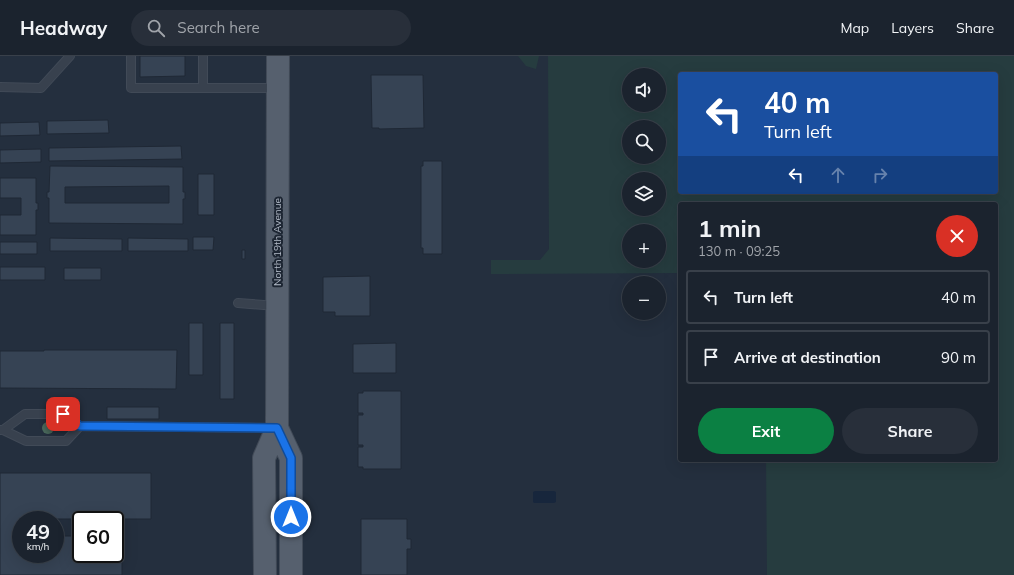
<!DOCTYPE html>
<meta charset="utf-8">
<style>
body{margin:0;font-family:Mulish,sans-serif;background:#282f3a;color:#f1f3f6;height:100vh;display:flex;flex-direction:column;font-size:15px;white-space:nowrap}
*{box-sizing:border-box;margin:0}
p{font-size:13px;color:#a0a4aa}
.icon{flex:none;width:22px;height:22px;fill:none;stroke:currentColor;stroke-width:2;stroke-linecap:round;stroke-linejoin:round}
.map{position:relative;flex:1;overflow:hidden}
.side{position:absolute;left:678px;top:146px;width:320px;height:260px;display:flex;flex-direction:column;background:#1b232e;border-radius:4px;box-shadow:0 4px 16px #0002,0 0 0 1px #39404a}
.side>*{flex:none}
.banner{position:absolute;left:678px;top:16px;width:320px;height:122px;border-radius:4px;box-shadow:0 4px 16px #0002,0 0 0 1px #39404a;background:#1a4fa0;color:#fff;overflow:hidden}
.fabs{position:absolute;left:622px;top:12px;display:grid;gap:8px}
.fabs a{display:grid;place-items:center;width:44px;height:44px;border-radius:50%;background:#1b232e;box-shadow:0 4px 16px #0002,0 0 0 1px #39404a;font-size:20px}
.speed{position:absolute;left:12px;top:455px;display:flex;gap:8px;font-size:20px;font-weight:700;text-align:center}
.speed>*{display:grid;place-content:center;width:52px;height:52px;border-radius:50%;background:#1b232e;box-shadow:0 4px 16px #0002,0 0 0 1px #39404a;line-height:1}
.speed small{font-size:10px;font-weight:400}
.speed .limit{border:2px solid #111;border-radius:6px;background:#fff;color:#111}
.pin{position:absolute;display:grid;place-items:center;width:34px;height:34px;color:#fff;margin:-17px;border-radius:8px;box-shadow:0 2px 6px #0006}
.me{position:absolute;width:44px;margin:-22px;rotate:0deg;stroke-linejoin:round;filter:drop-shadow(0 0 3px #0008)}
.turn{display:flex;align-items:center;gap:14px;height:84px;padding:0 20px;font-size:18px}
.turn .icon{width:52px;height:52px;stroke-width:2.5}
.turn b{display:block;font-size:28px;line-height:34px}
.lanes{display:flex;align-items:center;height:38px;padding:0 20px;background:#0003;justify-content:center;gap:20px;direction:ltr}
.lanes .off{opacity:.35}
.round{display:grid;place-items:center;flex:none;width:42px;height:42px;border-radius:21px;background:#282f3a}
.overview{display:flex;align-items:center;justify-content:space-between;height:68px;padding:0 20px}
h1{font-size:24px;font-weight:700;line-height:30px}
.action{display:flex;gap:8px;margin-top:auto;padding:8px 20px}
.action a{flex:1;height:46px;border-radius:24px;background:#0b8043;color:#fff;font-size:16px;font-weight:700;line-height:46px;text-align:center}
.action a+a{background:#282f3a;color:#f1f3f6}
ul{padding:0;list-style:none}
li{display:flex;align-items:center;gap:12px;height:54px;margin:0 8px 6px;padding:0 12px;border:2px solid #39404a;border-radius:4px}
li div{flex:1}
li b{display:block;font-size:15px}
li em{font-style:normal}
header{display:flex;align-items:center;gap:24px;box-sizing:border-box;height:56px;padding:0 20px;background:#1b232e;border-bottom:1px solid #39404a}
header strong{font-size:19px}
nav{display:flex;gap:22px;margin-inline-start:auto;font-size:14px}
.search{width:280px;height:36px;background:#282f3a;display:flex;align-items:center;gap:10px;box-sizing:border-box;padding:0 14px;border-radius:22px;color:#a0a4aa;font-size:15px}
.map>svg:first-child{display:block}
</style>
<header>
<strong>Headway</strong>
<div class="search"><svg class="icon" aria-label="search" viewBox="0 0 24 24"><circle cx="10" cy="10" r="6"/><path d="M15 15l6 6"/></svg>Search here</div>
<nav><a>Map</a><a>Layers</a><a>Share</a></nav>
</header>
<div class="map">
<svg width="1014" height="519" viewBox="0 0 1014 519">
<rect width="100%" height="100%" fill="#242f3e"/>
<path fill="#263c3f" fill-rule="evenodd" d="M518,0H539L536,13L526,10Z
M548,0H1014V519H767L766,404H996V148H680V217L491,218V204H540L549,193ZM680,18H996V136H680ZM629,19H659V49H629ZM629,71H659V101H629ZM629,123H659V153H629ZM629,175H659V205H629Z"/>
<path fill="#17263c" d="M535,435H554L556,436V446L554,447H534L533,446V436Z"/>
<path fill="#364354" stroke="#1f2835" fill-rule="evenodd" d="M140,0H185V20L140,21Z
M371,19H423L424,72L379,73V72H372Z
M108,64L109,77L47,78V65Z
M39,66L40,79L0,80V67Z
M181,90L182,103L49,105V92Z
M41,93V106L0,107V94Z
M423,105H442V198H423V192H421V110H423Z
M50,110L183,111V136H185V143H183V168L49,167V142H47V136H49ZM169,130V147H65V131Z
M198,118H214V159H198Z
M0,122H36V147H38V154H36V179H0V159H21V142H0Z
M193,181H214L213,194H193Z
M50,182L122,183V195H50Z
M128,182L188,183V195H128Z
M0,186H37V198H0Z
M242,194H245V203H242Z
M0,211H45V224H0Z
M64,212H101V224H64Z
M370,220V260H335V256H323V221Z
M189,267H203V319H189Z
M220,267H234V343H220Z
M396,287V317H353V288Z
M44,294H177L176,333L0,332V295H44Z
M363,335H401V413H363V411H358V391H363V389H358V359H363V357H358V337H363Z
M107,351H159V363H107Z
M0,417H151V463H115V466H123V478H115V481H122V519H0ZM45,463H73V480H55V498H21V464H45ZM81,464H115V498H81Z
M361,463H407V483H411V493H407V519H361Z"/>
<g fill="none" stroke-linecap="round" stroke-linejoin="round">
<g stroke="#414a57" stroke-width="10">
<path id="lane" d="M131,0V32H277
M203,0V32
M0,31L41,32L70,0
M238,247L277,250
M0,374H3L26,385H66L80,370
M3,374L25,358H63L80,370L275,372"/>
</g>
<g stroke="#414a57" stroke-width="24">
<path id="primary" d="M277,372L291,402V519
M265,519L264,402L277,372L278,0"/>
</g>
<use href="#lane" stroke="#38414e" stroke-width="8"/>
<use href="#primary" stroke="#56606e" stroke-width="22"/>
</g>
<circle fill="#4b6a5d" cx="48" cy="372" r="6"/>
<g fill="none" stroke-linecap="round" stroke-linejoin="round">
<g stroke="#114b97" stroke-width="10">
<path id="route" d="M63,358L80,370L277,372L291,402V461"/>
</g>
<use href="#route" stroke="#1a73e8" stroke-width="7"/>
</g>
<g text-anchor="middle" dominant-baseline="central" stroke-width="4" stroke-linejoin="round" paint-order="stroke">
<g font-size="10" fill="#b4bcc9" stroke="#1d2633">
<text transform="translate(277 186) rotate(-90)">North 19th Avenue</text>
</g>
</g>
</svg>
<div class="fabs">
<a><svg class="icon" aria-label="sound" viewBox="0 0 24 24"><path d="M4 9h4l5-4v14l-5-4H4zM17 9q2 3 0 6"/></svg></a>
<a><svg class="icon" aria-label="search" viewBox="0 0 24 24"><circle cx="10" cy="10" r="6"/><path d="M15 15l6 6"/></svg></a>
<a><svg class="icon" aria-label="layers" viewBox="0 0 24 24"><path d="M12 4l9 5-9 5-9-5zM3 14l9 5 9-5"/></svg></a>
<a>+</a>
<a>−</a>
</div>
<div class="speed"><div>49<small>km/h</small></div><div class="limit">60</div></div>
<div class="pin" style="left:63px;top:358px;background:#d93025"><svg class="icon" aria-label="arrive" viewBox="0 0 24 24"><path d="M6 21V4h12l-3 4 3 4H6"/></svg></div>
<svg class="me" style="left:291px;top:461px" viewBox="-20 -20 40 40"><circle r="17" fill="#1a73e8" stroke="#fff" stroke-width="3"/><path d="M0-11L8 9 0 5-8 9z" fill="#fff"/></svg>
<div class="banner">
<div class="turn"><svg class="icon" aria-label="left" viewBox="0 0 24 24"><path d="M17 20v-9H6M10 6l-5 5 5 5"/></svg><div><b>40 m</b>Turn left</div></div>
<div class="lanes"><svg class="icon" aria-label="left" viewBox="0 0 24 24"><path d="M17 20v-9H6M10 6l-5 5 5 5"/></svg><svg class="icon off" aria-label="ahead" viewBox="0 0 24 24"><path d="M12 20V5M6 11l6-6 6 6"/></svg><svg class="icon off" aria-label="right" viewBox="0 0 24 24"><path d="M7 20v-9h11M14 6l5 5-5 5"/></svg></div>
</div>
<section class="side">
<div class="overview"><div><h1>1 min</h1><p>130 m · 09:25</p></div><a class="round" style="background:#d93025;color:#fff"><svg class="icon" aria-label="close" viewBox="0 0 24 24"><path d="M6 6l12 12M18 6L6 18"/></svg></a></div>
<ul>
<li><svg class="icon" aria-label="left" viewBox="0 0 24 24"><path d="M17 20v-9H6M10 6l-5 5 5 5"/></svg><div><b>Turn left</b></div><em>40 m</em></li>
<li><svg class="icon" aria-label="arrive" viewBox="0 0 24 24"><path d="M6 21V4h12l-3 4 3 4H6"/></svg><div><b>Arrive at destination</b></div><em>90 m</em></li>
</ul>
<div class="action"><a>Exit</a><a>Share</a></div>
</section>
</div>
